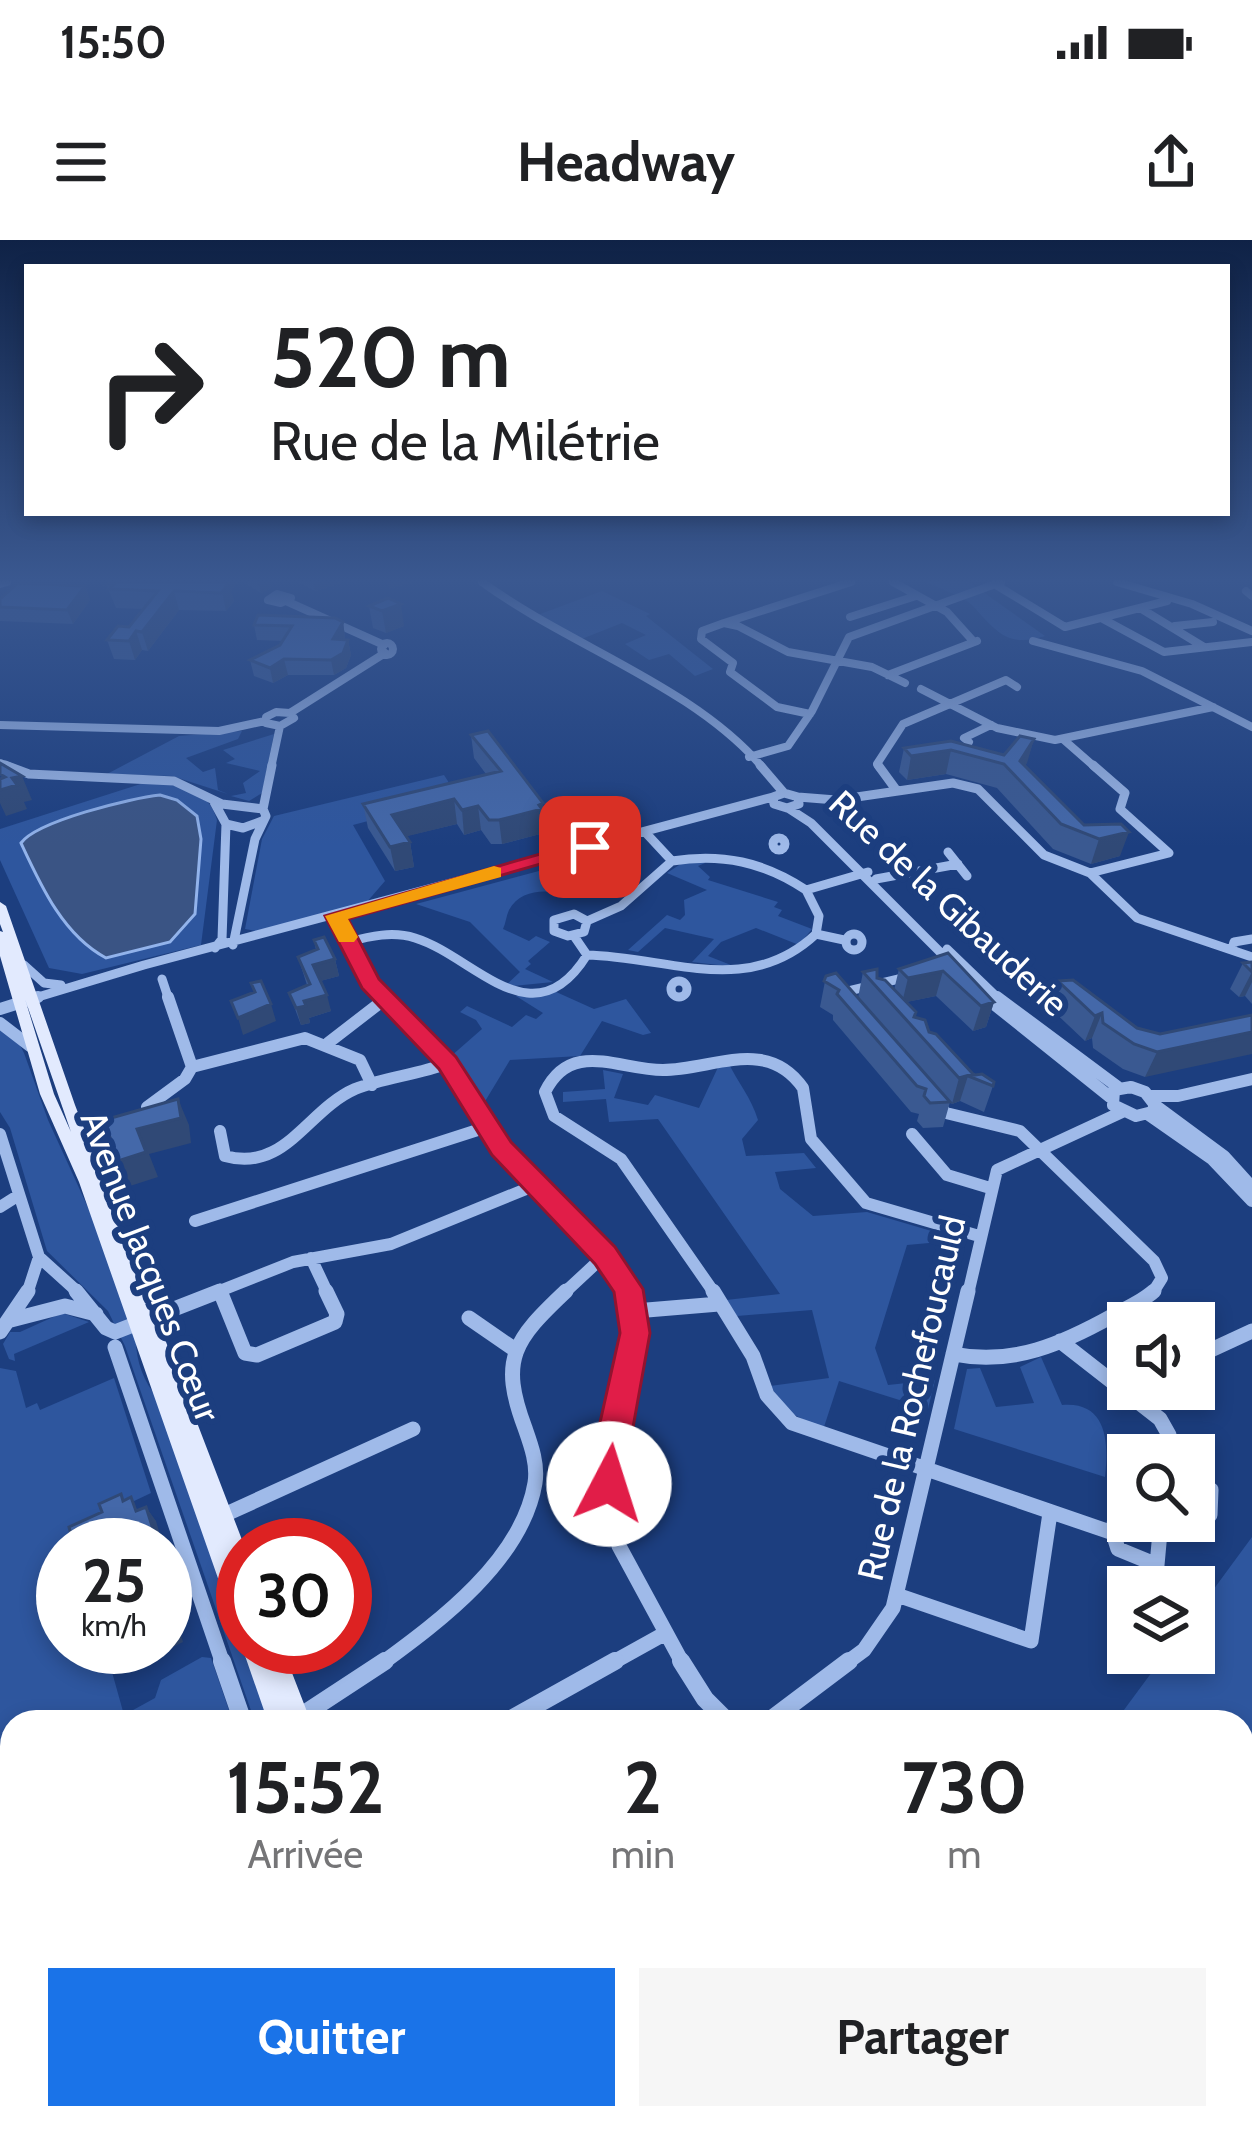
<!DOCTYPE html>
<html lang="fr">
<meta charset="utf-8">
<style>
body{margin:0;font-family:Cabin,sans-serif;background:#f6f6f6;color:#202124;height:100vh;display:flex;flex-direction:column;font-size:45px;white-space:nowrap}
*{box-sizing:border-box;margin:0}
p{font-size:39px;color:#757577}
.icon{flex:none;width:66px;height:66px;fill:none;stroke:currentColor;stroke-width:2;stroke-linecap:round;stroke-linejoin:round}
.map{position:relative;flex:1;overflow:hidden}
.drawer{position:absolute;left:0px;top:1470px;width:1254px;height:420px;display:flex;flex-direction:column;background:#fff;border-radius:36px 36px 0 0;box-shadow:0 6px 18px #0003}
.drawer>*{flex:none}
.top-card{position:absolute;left:24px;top:24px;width:1206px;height:252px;border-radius:0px;box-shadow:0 6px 18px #0003;background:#fff;color:#202124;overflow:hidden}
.tools{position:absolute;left:1107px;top:1062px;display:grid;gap:24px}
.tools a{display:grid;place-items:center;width:108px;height:108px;border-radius:0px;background:#fff;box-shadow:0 6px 18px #0003;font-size:60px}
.speed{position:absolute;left:36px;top:1278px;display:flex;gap:24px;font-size:60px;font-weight:700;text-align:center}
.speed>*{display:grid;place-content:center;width:156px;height:156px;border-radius:50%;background:#fff;box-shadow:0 6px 18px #0003;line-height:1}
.speed small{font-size:30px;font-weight:400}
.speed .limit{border:18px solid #d22;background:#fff;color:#111}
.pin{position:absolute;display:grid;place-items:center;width:102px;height:102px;color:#fff;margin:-51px;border-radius:24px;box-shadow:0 6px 18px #0006}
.me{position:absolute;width:132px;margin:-66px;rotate:5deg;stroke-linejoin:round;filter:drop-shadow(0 0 9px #0008)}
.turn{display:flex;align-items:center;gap:42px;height:252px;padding:0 48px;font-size:54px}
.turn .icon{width:156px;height:156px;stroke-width:2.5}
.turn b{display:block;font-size:84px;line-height:102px}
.eta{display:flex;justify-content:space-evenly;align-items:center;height:204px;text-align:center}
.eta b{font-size:72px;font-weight:700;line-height:84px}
.primary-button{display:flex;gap:24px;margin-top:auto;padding:24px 48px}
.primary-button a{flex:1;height:138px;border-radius:0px;background:#1a73e8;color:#fff;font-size:48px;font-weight:700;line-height:138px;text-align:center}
.primary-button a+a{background:#f6f6f6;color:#202124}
.status{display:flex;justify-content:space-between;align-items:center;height:84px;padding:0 60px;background:#fff;direction:ltr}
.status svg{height:33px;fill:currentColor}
header{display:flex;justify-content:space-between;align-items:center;height:156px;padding:0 48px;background:#fff;font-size:54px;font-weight:700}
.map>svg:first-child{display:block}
</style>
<div class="status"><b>15:50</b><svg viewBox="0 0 49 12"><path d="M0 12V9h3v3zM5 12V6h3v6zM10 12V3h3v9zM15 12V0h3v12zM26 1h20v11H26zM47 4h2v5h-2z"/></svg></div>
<header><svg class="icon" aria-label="menu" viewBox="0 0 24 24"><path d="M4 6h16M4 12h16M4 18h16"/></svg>Headway<svg class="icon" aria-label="share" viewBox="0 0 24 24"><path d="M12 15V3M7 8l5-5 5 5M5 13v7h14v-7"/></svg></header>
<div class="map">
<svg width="1252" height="1890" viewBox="0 0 1252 1890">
<rect width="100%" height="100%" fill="#1c3e7f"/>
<path fill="#2e569e" d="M927,342H969L1045,396C1007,408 997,392 972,365C961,355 940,349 927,342Z
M602,351L650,374L646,376L713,429L695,436L669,414L649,420L625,404L646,395L622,383L579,400L535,376Z
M242,491L238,499L186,518L203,532L215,528L218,550L228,554L172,536L107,534L179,496Z
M274,494L262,553L249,561L231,556L246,553L243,543L260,531L226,523L235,519L223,510Z
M444,535L458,557L353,585L385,641L366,663L256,691L245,689L262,599L274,576Z
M153,540C180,545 209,549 217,580L201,705L82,734L49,728L0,620V589Z
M610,612L619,615L569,656C550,649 521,648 509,670C506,676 506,683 503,689L529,701L536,696L550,702L528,721L531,724L525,729L553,742L504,747L520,732L470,682L416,664Z
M712,620L698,626L710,637L708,640L778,662L774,667L782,670L778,676L812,689L799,705L756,688L721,702L708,716L736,727L692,722L714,699L665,688L638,712L628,710L667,675L680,680L685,675L684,660L707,650L667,633L682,623Z
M554,751L594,769L626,759L651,793L643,795L602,781L580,816L510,820L484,863L450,817L482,789L476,780L460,772L467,766L512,787L526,775L536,779L543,773L516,756Z
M0,790L18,801L24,813L48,880L101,996L136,1096C135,1118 143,1142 158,1158L273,1482H255L125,1106L108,1071L47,1011L10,888L0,872Z
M728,822C738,843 751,857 758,880L742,899L746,916L804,913L816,928L775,932L780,949L813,976L867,972L962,1000L907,1005L875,1108L888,1145L935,1140L928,1169L839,1141L823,1190L789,1172L770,1146L829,1138L812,1070L737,1076L726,1060L780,1054L658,879L609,882L606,859L563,862V852L605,849L603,830L623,834L614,858L648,865L655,855L699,868L720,823Z
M62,1073L89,1082L14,1114L15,1121L9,1119L3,1104L10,1092H20Z
M1041,1117L1062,1165C1107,1161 1109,1202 1105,1237L954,1189L967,1129L980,1128L996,1167L1034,1163L1020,1127Z
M0,1128L16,1131L26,1168L37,1163L40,1170L114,1138L151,1253L73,1290L77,1305H63V1407H105L124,1475L155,1458L161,1440L202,1417L211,1418L233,1482H12V1755L0,1769Z
M1252,1297V1608L1246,1602L1242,1605V1482H1120L1118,1478L1166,1413H1194V1376Z
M48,1878H246L225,1890H46Z"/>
<path fill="#3a5484" stroke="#92b3eb" stroke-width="3" d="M160,555L177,560L197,576L201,599L195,674L170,702L106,718C63,695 41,646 21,603C37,581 131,558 160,555Z"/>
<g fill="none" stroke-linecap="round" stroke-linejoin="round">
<path stroke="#9fbae9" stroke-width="8" d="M482,342C569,406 694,446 763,528
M893,342L947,372L974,402
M1117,342L1192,364L1252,391
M0,344L7,342
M996,345L1065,387L1167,361
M1246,351L1252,356
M277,354L291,358L281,363L268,360Z
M286,361L384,405
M1140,368L1204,407
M850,377L916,356
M1103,379L1164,412L1252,402
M724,383L851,342
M1175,386L1213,382
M1033,401L1142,431L1252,487
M381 409a6 6 0 1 1 12 0a6 6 0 1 1-12 0Z
M888,435L977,401
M921,449L997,488L1055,500L1213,467
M276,472L290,473L294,478L280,486L266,483V477Z
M290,473L385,413
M810,474L777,467L730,432L733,423L701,399L702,391L724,383L738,386L788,412L872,427L905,443
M0,485L219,491L265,481
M1064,500L1096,528
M969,502L964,498L991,485
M749,517L788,506L812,471L849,397L1001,342
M0,523L13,528
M271,528L280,486
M880,528L877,524L903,484L1006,440L1017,447"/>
<path stroke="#9fbae9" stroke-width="9" d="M5,525L29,534L174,541L222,564L263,569
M760,525L784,553
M878,525L897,551
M784,553L798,557L799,564L787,568L774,564L773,557Z
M798,557L836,560L953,543L978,549L1044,615L1090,633L1137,678L1252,717
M214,562L226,584L222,699L215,708
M788,568L811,583L951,723
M226,584L243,588L262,581
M773 604a6 6 0 1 1 12 0a6 6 0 1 1-12 0Z
M948,612L967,636
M672,621C722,613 764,622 806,650L868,632
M1090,633L1169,613L1120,569L1125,553L1093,525
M876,639L958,624
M806,650L819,676L816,694
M574,674L587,681L584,692L568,696L554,691V680Z
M336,676L370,743L387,760
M587,681L621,666L672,621L645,592
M846 702a8 8 0 1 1 16 0a8 8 0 1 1-16 0Z
M349,702C370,696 393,691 415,698C474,716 533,802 587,715L574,696
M233,705L255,599L266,576L263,569L272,525
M947,709L1000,760
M1232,709L1234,702L1252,699
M587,715C670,717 748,758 816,694L844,700
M24,725L44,743L61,745
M162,739L169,760
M671 749a8 8 0 1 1 16 0a8 8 0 1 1-16 0Z
M982,755L989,760
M844,758L840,753L907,737
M28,760L144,725L773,557"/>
<path stroke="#9fbae9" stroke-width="12" d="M168,757L192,827L305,798L360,820L372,845
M384,757L448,823L502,909L605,1015L629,1054
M985,757L1110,857
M997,757L1118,847
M0,769L38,757
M0,783L30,806
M328,803L385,759
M1131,847L1145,852L1155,865L1152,872L1136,876L1113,865L1114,850Z
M1150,856H1178L1252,839
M936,862L946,873L1020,891L1154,1021L1162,1038L1152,1054
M1155,865L1224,916L1252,947
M147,867L185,839L192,827
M1149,875L1212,919L1252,961
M220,891L225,916C285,933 307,870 355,849C385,837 418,835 448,823
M0,894L39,1017L80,1054
M912,894L947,935L990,948
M0,967L19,955
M195,981L487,887
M311,1018L328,1054
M27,1054L39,1017
M212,1054L293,1022L391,1004L536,945
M563,1054L605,1015
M715,1054L621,919L554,876L545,852C571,799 619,830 663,830C712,830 767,796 803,848L811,899L866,963L979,996
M968,1054L997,930L1122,872"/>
<path stroke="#9fbae9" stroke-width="15" d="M76,1051L106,1088L115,1092L220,1051
M220,1051L245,1113L257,1115L335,1082L337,1074L326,1051
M628,1051L635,1093L609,1214L619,1306L683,1424
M713,1051L753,1116L767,1155L792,1183L1113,1293
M635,1071L719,1064
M469,1078L514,1109
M11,1080L65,1066L96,1074
M0,1092L28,1051
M1060,1101L1160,1179L1169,1195L1167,1215
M115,1107L223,1424
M1211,1110L1252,1091
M953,1114C1013,1126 1062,1104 1114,1075C1127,1068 1143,1061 1154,1051
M1194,1245L1211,1250L1210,1275L1194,1270
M1128,1248L1119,1245L1113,1293L1118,1309L1157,1325L1161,1281
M224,1275L413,1189
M897,1355L1031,1401L1050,1273
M381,1424C440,1381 522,1320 535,1243C538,1224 531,1205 525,1188C499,1119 514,1100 566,1051
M610,1424L664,1394
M845,1424L864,1410L893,1368L968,1051"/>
<path stroke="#9fbae9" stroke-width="18" d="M222,1421L243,1482
M681,1421L705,1459L728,1482
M292,1482L385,1421
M506,1482L615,1421
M768,1482L849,1421
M623,1878L628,1890
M1171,1878L1185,1890
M12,1890L17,1878
M938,1890L946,1878"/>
<path fill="#e2eafe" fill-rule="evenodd" d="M0,662L6,666L75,865L244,1305L243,1336L236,1334L234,1328L243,1353V1391L236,1388L233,1381L79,942L40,854L0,716V691L3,692L0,684ZM25,759L71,892L54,854Z
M243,1404V1407H282L311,1482H268L242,1407Z
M427,1878H453L458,1890H432Z"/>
</g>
<path fill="#3a5991" d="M108,342H237L231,352L234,361L226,371L179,370L148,411L142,410L135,420L114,419L107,400L129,387L143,369L116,368L106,344Z
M247,342H270L271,348L261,353L248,345Z
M299,342H341V343L315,351Z
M85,346L90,360L73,384L0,381V359Z
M388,358L404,386L386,393L373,388L369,366Z
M343,382L345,397L344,400H348L351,415L346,428L334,435H288L273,443L254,436L250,420L280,405L283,401L257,400L254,385Z
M471,495L545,588L544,593L502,604H491L481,590L464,595L457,584L406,596L410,602L414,627L395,631L368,588L363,564L486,534L474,518Z
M1034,499L1025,527L1084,585L1120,616L1091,624L1053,609L997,548L946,534L907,540L899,532L904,508L951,501L1004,515Z
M314,700L335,719L339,736L320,741L331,771L309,778L310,783L301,785L289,753L307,745L298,717L316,710Z
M948,713L994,762L986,787L973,791L936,756L906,762L915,777L929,792L973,834L993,846L984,872L960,861L952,864L858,758L863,732L894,750L899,729Z
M1252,722V764L1245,756L1239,757L1230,749L1243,723Z
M826,736L950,862L943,887L923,888L917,881L919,874L911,872L833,780V775L820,767Z
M1058,741L1137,788L1160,794L1252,775L1145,837L1123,829L1093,808L1092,798L1085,801L1049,767Z
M1252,1599V1809L1242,1800V1605Z"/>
<path fill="#304976" d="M220,342H237L231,352L234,361L226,371Z
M258,342H270L271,348L261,353Z
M314,342H341V343L315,351Z
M388,342H414L389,349Z
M85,346L90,360L73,384L67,370Z
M174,351L179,370L148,411L142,392Z
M401,364L404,386L386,393L382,371Z
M343,382L345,397L336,414L333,399Z
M136,391L142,410L135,420L129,401Z
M348,400L351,415L346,428L334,435L331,420Z
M284,419L288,435L273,443L270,428Z
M1034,499L1027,523L1017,538L1020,521Z
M951,510L946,534L907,540L911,516Z
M22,536L32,560L24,562L27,569L6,576L0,563V550L12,538Z
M454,559L457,584L396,599L392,575Z
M543,563L544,593L502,604L499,580Z
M478,566L481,590L464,595L462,570Z
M1129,592L1120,616L1091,624L1099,599Z
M410,602L414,627L395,631L390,607Z
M335,719L339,736L317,742L313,725Z
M943,731L936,756L902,763L908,738Z
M1252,732V742L1245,756L1239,757Z
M327,755L331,771L309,778L310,783L301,785L296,768L304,761Z
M994,762L986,787L973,791L981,766Z
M271,764L276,781L243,795L238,778Z
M1102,773L1092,798L1085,801L1095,776Z
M1252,792V814L1145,837L1157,812Z
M968,836L960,861L952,864L959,838Z
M178,859L189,885L191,903L149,914L158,937L130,946L118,921L137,889Z
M146,1267L156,1281L163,1305H158Z
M165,1310L188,1381L178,1386L183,1402L118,1434L106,1422L137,1407H165L168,1373Z
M12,1766V1800L0,1814V1779Z"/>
<path fill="#4468a9" stroke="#304976" stroke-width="3" d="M108,342H221L229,343L221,353L174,351L142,392L136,391L129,401L107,400L118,386L129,387L158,351L109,349L114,344H106Z
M18,343L85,346L67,370L0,367V359Z
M388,358L401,364L382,371L369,366Z
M258,375L335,378L343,382L333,399L348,400L343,413L331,420L284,419L270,428L250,420L280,405L292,386L254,385Z
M488,491L543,563L539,565L542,569L499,580H489L478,566L462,570L454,559L392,575L410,602L390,607L363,564L501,531L471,495Z
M1020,496L1034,499L1020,521L1084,585L1121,584L1129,592L1099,599L1061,584L1004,524L951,510L911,516L904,508L951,501L1004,515Z
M0,523L22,536L12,538L17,545L0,550V539L5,537L0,534Z
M324,697L335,719L313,725L327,755L304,761L306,766L296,768L289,753L310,744L298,717L318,709L314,700Z
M948,713L994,762L981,766L943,731L908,738L899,729Z
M1252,722V732L1243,723Z
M877,729V738L885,740L916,772L914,777L925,780L929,792L936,794L973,834L959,838L863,732Z
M836,733L950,862L930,863L924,856L926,849L917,846L837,754L839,750L824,741L826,736Z
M1073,740L1137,788L1160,794L1252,775V792L1157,812L1134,804L1103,783L1102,773L1095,776L1058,741Z
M261,741L271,764L238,778L231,761L255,752L251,743Z
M982,834L994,842L993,846L968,836Z
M178,859L181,878L137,889L146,912L118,921L104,880Z
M121,1254L123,1261L131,1257L136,1271L146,1267L158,1305H74L69,1287L102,1272L99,1264Z
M165,1328L178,1368L168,1373L173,1390L165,1394Z
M102,1407H137L106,1422Z
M1252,1603V1790L1242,1782V1613Z
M12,1724V1766L0,1779V1737Z"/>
<linearGradient id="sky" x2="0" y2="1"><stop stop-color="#0f2246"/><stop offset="0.56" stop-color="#3a5890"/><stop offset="1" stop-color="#3a5890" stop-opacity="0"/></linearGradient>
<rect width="1252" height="607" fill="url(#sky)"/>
<path fill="#e11d48" stroke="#92132f" stroke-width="3" d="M582,602L600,607L348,679L379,739L456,817L511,902L615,1007L643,1049L650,1093L621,1254L609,1259L597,1254L593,1244V1214L620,1093L614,1052L595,1024L492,915L439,829L362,748L325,676Z"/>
<path fill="#f59e0b" d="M494,626L501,628V637L348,679L358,697L354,702H339L325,676Z"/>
<g text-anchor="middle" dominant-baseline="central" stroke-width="12" stroke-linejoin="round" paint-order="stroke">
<g font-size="36" fill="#fff" stroke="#1c3e7f">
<text transform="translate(949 663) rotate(43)">Rue de la Gibauderie</text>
<text transform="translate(151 1026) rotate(69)">Avenue Jacques Cœur</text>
<text transform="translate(911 1158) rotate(-77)">Rue de la Rochefoucauld</text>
</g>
</g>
</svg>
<div class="tools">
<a><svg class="icon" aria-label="sound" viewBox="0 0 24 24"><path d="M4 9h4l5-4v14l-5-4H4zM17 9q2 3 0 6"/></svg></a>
<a><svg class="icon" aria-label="search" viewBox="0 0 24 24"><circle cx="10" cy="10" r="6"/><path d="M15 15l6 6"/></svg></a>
<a><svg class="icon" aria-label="layers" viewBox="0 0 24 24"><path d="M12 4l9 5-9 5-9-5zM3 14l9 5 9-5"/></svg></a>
</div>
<div class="speed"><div>25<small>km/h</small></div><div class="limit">30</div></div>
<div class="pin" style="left:590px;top:607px;background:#d93025"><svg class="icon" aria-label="arrive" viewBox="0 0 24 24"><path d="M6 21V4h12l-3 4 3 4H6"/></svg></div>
<svg class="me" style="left:609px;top:1244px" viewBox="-20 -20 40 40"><circle r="19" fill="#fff"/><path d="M0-13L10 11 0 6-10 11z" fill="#e11d48"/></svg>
<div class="top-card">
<div class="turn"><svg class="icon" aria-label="right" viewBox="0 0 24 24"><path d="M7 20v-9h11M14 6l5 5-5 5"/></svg><div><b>520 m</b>Rue de la Milétrie</div></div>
</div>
<section class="drawer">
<div class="eta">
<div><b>15:52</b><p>Arrivée</p></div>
<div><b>2</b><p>min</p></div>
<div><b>730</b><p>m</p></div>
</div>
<div class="primary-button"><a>Quitter</a><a>Partager</a></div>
</section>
</div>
